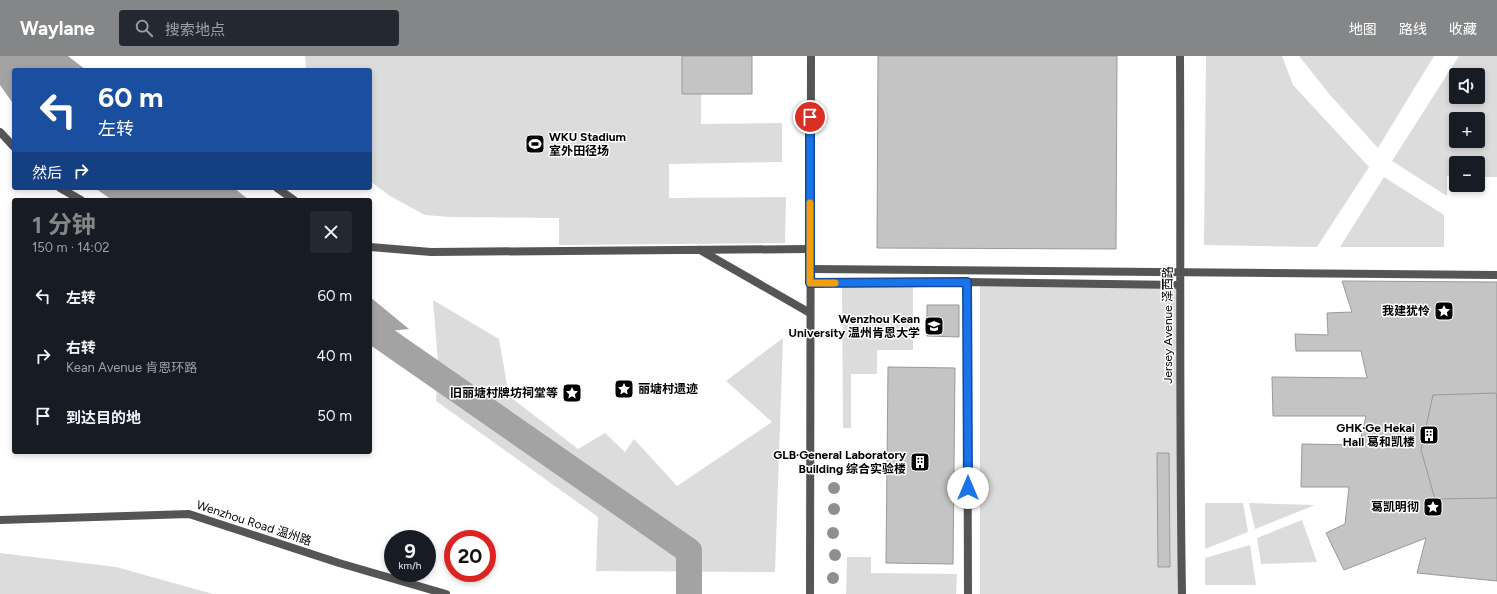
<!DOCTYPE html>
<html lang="zh">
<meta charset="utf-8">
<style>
body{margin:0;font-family:Figtree,"Noto Sans SC",sans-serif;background:#242831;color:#f1f3f6;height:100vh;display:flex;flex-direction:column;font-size:15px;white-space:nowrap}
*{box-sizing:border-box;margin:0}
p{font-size:13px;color:#9ea1a6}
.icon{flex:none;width:22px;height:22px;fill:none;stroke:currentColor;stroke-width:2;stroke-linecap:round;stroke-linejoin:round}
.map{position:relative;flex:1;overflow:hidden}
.details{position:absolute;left:12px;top:142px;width:360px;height:256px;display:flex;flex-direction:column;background:#171b24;border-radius:4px;box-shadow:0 2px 6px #0003}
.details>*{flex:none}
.banner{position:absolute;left:12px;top:12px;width:360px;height:122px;border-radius:4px;box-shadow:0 2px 6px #0003;background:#1a4fa0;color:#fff;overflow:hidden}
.buttons{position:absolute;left:1449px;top:12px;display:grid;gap:8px}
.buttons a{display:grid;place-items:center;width:36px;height:36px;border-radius:4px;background:#171b24;box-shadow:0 2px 6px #0003;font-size:20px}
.speed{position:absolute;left:384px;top:474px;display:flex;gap:8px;font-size:20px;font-weight:700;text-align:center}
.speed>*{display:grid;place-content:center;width:52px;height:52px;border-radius:50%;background:#171b24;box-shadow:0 2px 6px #0003;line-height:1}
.speed small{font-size:10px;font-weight:400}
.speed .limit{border:6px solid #d22;background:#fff;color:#111}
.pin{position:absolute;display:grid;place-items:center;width:34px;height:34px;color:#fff;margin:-17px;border:2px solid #fff;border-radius:50%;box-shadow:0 1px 4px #0007}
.me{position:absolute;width:44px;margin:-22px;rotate:0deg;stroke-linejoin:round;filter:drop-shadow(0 0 3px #0008)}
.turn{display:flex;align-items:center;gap:14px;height:84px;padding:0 20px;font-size:18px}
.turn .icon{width:52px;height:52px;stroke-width:2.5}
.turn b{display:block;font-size:28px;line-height:34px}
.then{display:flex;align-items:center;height:38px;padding:0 20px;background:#0003;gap:8px;font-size:15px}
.round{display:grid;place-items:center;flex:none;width:42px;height:42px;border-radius:4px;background:#242831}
.overview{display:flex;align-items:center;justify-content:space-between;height:68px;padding:0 20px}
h1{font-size:24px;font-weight:700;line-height:30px;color:#858687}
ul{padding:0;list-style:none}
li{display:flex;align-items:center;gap:12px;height:60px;padding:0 20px}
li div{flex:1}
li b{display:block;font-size:15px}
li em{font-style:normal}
header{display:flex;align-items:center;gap:24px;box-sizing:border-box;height:56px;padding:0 20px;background:#858687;color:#fff}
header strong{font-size:19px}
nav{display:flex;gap:22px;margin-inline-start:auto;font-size:14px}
.search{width:280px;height:36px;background:#242831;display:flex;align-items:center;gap:10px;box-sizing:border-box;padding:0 14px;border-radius:4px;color:#9ea1a6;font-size:15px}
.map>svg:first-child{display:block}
</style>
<header>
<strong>Waylane</strong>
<div class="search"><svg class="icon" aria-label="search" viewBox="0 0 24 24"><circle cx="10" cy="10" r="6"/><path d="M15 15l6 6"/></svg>搜索地点</div>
<nav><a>地图</a><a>路线</a><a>收藏</a></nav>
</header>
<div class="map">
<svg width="1497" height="538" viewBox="0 0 1497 538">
<rect width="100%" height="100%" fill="#fff"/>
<path fill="#dcdcdc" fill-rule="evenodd" d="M305,0H682L701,38V68L782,67V106L669,108V142L786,141L785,187L559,189V162L450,161L425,159L390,140L370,125V14H306Z
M1206,0H1282L1293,29L1369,111L1317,191L1204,189Z
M1299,0H1434L1378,92L1330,39Z
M1459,0H1497V121H1478V107H1456V120H1447V140L1392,105ZM1456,19H1478V41H1456ZM1456,63H1478V85H1456Z
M1384,121L1444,159V191H1340Z
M842,229H913V294H877V318H851V372H843Z
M980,229H1180L1181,538H980Z
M433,244L499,283L509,340L578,393L605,377L625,396L634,383L677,430L772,366L726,325L783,282L775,516L596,515L598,461L436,345L438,306Z
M1205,447H1243L1248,476L1205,493Z
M1249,447L1315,449L1255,473Z
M1302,464L1317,506L1261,508L1257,482Z
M1250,489L1256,529H1205V502Z
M0,497L116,511L213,538H0Z
M847,501H871V517L957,518L956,538H846Z"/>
<path fill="#a3a3a3" d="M0,0H68L86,14H14V49L0,29Z
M95,132H234L249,144H112Z
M370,241L409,273L370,277Z"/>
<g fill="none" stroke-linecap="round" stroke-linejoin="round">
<path stroke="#a3a3a3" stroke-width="26" d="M370,273L689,495V538"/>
</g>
<path fill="#c4c4c4" stroke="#999" d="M682,0H752V38H682Z
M878,0H1117L1116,193L877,192Z
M1342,225L1497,226V525L1417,517L1426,482L1344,514L1326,477L1345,468L1349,431H1301L1302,388L1359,389L1366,360H1273L1272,321L1367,322L1361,295H1296L1295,278L1328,279L1327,257L1352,256Z
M927,249H959V281L927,280Z
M888,311L955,312L953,508L886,507Z
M1496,337L1497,343V442L1435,443L1421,394L1433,339Z
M1157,397H1169L1170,511H1158Z"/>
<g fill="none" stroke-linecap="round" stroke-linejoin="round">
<path stroke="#555" stroke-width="8" d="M1180,0C1181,179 1179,359 1182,538
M0,76L14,91
M60,132L81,144
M277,132L294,144
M370,191L431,196L810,193
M700,194L810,257
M810,213L1497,219
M967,226L1180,229
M810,227L967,226L968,538"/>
<path stroke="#555" stroke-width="8" d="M0,464L189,458L339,507L446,538
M810,538L811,0"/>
</g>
<g fill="#8f8f8f">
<circle cx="834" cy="432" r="6"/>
<circle cx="834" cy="453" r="6"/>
<circle cx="833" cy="477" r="6"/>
<circle cx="835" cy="499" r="6"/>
<circle cx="833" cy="522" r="6"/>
</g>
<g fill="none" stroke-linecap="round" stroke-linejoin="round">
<g stroke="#114b97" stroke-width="10">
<path id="route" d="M810,61V227L967,226L968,432"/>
</g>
<use href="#route" stroke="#1a73e8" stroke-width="7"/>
<path stroke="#f59e0b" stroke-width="7" d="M810,147V227H835"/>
</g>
<defs>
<g id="stadium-square" transform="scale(1)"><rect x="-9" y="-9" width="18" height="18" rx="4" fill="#000" stroke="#fff"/><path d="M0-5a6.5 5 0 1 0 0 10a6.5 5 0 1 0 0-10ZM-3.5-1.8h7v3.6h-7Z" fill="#fff"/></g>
<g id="sight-square" transform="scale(1)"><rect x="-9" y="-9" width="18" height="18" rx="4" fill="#000" stroke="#fff"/><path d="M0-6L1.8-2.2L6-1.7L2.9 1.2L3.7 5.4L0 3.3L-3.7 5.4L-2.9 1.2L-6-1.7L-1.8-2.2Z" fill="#fff"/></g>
<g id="university-square" transform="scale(1)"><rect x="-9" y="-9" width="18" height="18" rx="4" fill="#000" stroke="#fff"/><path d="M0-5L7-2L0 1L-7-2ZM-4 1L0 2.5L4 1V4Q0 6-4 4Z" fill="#fff"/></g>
<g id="building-square" transform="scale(1)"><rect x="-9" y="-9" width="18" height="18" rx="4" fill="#000" stroke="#fff"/><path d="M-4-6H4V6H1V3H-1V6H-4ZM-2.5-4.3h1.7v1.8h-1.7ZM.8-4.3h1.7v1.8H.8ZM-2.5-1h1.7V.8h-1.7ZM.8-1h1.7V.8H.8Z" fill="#fff"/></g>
</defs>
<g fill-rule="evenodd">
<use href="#stadium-square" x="535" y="88"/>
<use href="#sight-square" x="1444" y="255"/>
<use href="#university-square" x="934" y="270"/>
<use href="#sight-square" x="624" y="333"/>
<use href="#sight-square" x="572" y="337"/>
<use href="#building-square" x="1429" y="379"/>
<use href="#building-square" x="920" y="406"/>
<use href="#sight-square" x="1433" y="451"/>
</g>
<g text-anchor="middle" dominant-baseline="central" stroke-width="3" stroke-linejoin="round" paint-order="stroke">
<g font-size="12" font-weight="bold" fill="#000" stroke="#fff" text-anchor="end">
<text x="549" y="81" text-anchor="start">WKU Stadium<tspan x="549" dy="14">室外田径场</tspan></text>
<text x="1430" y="255">我建犹怜</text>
<text x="920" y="263">Wenzhou Kean<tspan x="920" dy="14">University 温州肯恩大学</tspan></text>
<text x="638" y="333" text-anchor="start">丽塘村遗迹</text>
<text x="558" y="337">旧丽塘村牌坊祠堂等</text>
<text x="1415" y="372">GHK·Ge Hekai<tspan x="1415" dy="14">Hall 葛和凯楼</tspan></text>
<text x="906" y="399">GLB·General Laboratory<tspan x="906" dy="14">Building 综合实验楼</tspan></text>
<text x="1419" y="451">葛凯明彻</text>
</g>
<g font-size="12" fill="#000" stroke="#fff">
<text transform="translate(1168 269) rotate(-90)">Jersey Avenue 泽西路</text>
<text transform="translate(254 467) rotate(18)">Wenzhou Road 温州路</text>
</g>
</g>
</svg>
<div class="buttons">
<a><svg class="icon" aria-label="sound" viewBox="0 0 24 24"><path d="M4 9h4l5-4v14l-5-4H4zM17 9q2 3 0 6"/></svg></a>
<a>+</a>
<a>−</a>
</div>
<div class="speed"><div>9<small>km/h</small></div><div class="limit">20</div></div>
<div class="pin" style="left:810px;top:61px;background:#d93025"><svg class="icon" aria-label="arrive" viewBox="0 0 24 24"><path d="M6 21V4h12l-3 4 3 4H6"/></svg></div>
<svg class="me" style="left:968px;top:432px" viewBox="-20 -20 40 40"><circle r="19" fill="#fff"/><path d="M0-13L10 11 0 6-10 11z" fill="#1a73e8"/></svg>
<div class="banner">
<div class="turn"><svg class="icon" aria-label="left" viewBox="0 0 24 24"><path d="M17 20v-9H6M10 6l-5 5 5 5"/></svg><div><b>60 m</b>左转</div></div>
<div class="then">然后<svg class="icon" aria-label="right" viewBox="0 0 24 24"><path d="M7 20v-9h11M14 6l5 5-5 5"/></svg></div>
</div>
<section class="details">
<div class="overview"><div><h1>1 分钟</h1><p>150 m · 14:02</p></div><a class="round"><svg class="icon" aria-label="close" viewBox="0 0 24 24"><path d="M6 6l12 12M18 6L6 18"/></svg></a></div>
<ul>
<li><svg class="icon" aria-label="left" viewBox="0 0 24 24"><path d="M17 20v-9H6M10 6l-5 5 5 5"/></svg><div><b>左转</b></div><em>60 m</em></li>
<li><svg class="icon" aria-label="right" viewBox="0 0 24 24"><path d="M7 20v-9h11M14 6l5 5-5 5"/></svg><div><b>右转</b><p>Kean Avenue 肯恩环路</p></div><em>40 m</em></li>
<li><svg class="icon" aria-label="arrive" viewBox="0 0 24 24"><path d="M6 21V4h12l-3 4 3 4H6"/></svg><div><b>到达目的地</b></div><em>50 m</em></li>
</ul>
</section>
</div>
